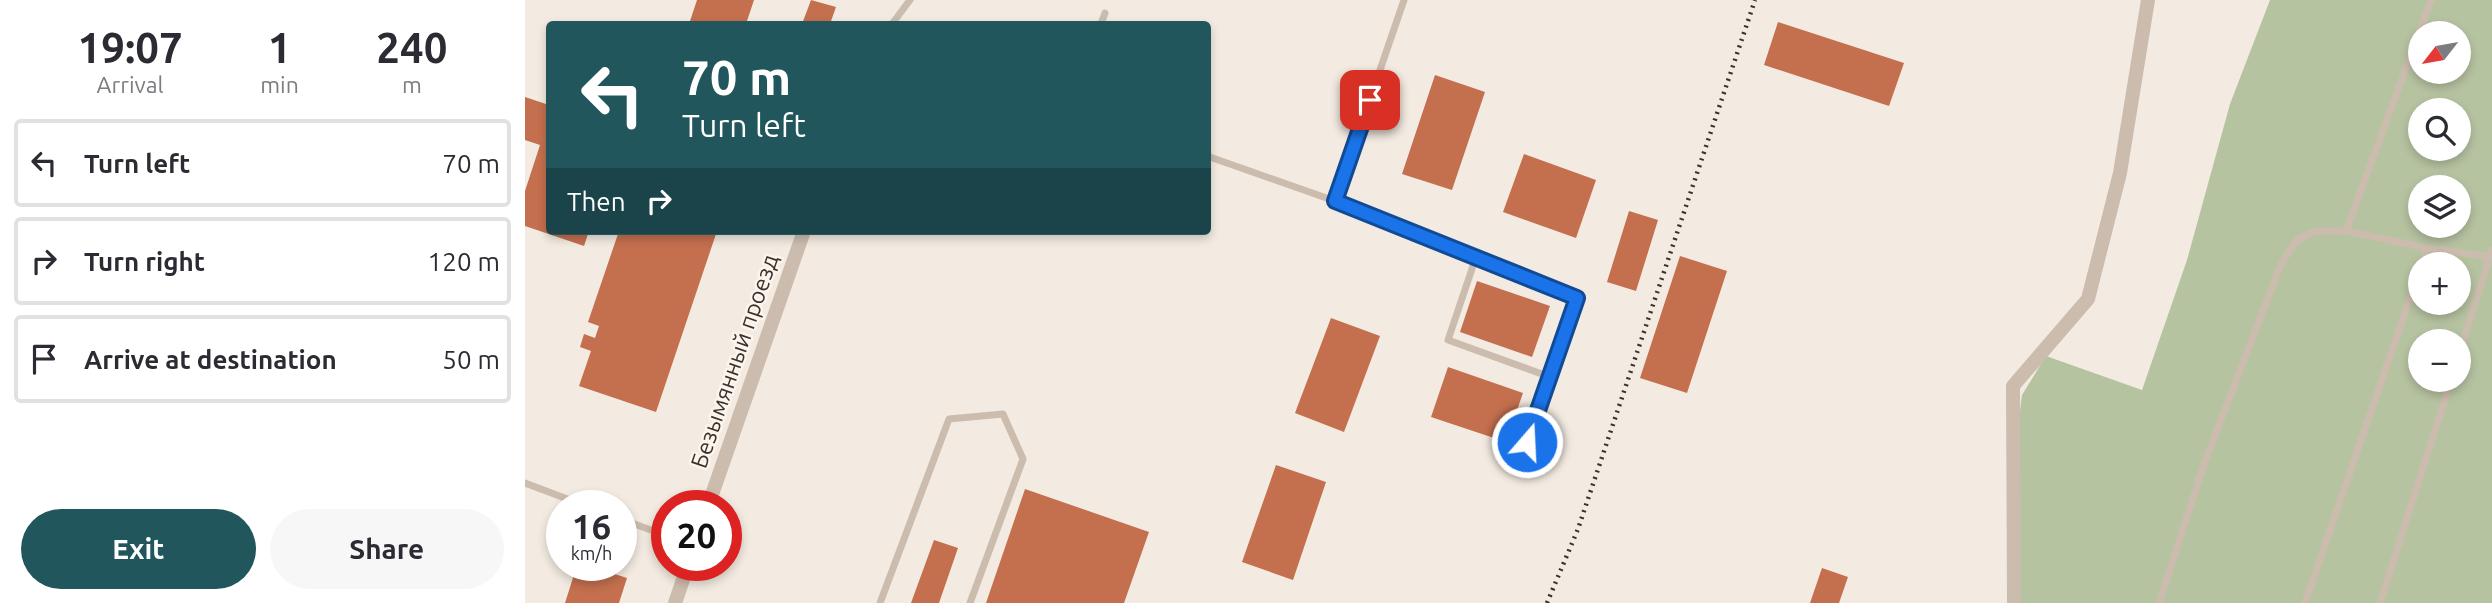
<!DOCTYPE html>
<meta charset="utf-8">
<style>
body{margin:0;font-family:Ubuntu,sans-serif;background:#f7f7f7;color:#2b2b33;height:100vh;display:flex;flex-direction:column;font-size:26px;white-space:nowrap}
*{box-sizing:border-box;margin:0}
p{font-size:23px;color:#7c7c81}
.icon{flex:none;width:38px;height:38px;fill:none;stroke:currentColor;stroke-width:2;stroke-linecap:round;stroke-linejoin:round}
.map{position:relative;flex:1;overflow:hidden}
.panel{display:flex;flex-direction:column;background:#fff;width:525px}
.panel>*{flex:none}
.hud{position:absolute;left:21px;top:21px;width:665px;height:214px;border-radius:7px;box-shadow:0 4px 10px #0003;background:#21565c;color:#fff;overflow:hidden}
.needle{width:46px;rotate:239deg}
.buttons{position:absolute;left:1883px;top:21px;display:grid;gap:14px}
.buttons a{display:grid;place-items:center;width:63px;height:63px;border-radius:50%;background:#fff;box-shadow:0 4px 10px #0003;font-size:35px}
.speed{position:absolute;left:21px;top:490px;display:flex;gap:14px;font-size:35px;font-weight:700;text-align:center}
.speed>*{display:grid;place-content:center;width:91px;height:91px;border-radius:50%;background:#fff;box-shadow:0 4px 10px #0003;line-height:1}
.speed small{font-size:18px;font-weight:400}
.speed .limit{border:10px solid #d22;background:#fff;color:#111}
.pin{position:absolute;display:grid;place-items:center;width:60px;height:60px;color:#fff;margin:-30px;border-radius:14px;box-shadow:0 4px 10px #0006}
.me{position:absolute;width:77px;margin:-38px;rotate:19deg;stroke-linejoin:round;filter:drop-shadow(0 0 5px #0008)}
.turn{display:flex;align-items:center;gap:24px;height:147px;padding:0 21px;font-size:32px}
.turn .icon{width:91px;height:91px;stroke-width:2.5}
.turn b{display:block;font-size:49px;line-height:60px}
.then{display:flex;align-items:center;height:66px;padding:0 21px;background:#0003;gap:14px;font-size:26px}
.eta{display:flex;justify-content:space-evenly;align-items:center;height:119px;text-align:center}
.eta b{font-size:42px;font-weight:700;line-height:49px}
.action{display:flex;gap:14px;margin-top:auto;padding:14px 21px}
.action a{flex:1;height:80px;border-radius:42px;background:#21565c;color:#fff;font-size:28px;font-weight:700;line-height:80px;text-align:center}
.action a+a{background:#f7f7f7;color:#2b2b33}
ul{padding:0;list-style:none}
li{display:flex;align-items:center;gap:21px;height:88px;margin:0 14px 10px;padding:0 7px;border:4px solid #e1e1e2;border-radius:7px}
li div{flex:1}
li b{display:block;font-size:26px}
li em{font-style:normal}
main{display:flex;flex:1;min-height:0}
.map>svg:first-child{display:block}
</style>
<main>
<section class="panel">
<div class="eta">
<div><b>19:07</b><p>Arrival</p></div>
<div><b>1</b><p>min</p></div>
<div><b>240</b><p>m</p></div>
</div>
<ul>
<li><svg class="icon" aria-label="left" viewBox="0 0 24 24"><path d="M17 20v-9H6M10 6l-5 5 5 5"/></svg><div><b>Turn left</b></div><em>70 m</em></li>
<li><svg class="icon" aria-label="right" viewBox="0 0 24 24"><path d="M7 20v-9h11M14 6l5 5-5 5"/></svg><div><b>Turn right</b></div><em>120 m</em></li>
<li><svg class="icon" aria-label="arrive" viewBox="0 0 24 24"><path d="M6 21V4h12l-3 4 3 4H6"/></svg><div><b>Arrive at destination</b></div><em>50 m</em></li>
</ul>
<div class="action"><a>Exit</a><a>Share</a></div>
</section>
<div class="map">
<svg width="1967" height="603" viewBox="0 0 1967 603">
<rect width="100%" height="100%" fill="#f3ebe1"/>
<path fill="#b6c3a1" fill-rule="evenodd" d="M1745,0H1967V603H1495L1490,450L1497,395L1521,356L1617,390L1662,260L1705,104ZM1895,33H1934V72H1895ZM1895,110H1934V149H1895ZM1895,187H1934V226H1895ZM1895,264H1934V303H1895ZM1895,341H1934V380H1895Z"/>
<path fill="#c46f4e" d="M172,0H229L221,24H164Z
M286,0L311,7L305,24H277Z
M1253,22L1379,63L1364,106L1239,65Z
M910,75L960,92L927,190L877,174Z
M0,97L24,105V231H64L59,246L0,226V191L15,145L0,140Z
M999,154L1071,180L1051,238L978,212Z
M1104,211L1133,220L1111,291L1082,282Z
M94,231H192L131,412L54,386L66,351L55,347L59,334L70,338L74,326L63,322Z
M1155,256L1202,271L1162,393L1115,378Z
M952,281L1025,306L1007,357L935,332Z
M806,318L855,336L819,432L770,413Z
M923,367L998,393L981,442L906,417Z
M751,465L801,482L768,580L717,562Z
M500,489L624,532L599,603H461Z
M409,540L433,548L414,603H386Z
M52,565H62L102,578L94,603H40Z
M1297,568L1323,577L1314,603H1285Z"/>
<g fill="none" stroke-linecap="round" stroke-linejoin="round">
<path stroke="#ccbcad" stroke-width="7" d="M367,24L385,0
M576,24L580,13
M682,156L810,201L879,0
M810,201L1052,298L1002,442
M1821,231L1906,0
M951,257L923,340L1025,377
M1897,264L1902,248
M1934,354L1967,250
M0,483L61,506
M96,519L142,536
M355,603L424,419L478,414L498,459L445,603
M1634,603L1679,464L1756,264L1772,240L1791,231H1821L1902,248L1967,257
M1780,603L1895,269
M1855,603L1926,380"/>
<path stroke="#ccbcad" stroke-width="14" d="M183,506L279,231
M150,603L163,565
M1489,603L1488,386L1563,299L1595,173L1623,0"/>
<path stroke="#3a312b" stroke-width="4.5" stroke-dasharray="2 5" stroke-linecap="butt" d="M1022,603L1053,529L1230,0"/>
</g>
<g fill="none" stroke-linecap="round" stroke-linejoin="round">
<g stroke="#114b97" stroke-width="18">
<path id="route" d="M845,100L810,201L1052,298L1002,442"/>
</g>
<use href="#route" stroke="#1a73e8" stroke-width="12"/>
</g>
<g text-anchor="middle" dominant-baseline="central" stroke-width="5" stroke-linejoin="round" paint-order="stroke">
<g font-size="23" fill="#3a312b" stroke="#fbf5ee">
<text transform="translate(209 361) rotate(-71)">Безымянный проезд</text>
</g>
</g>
</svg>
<div class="buttons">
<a><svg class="needle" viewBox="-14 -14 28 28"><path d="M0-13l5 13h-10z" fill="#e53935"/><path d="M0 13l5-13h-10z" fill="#7c7c81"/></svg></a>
<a><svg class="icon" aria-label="search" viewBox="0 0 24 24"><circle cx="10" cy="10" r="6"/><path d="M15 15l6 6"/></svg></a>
<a><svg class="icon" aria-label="layers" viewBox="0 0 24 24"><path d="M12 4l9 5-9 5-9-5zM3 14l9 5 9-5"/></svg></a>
<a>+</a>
<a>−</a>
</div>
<div class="speed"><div>16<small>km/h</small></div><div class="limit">20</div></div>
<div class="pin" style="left:845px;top:100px;background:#d93025"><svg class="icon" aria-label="arrive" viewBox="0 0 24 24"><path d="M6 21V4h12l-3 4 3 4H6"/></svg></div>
<svg class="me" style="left:1002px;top:442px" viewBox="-20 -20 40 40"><circle r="17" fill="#1a73e8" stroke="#fff" stroke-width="3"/><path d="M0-11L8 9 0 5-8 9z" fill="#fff"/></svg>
<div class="hud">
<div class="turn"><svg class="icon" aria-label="left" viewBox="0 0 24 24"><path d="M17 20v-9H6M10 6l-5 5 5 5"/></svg><div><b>70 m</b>Turn left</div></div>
<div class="then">Then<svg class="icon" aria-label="right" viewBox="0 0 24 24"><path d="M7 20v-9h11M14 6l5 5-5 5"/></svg></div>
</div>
</div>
</main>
